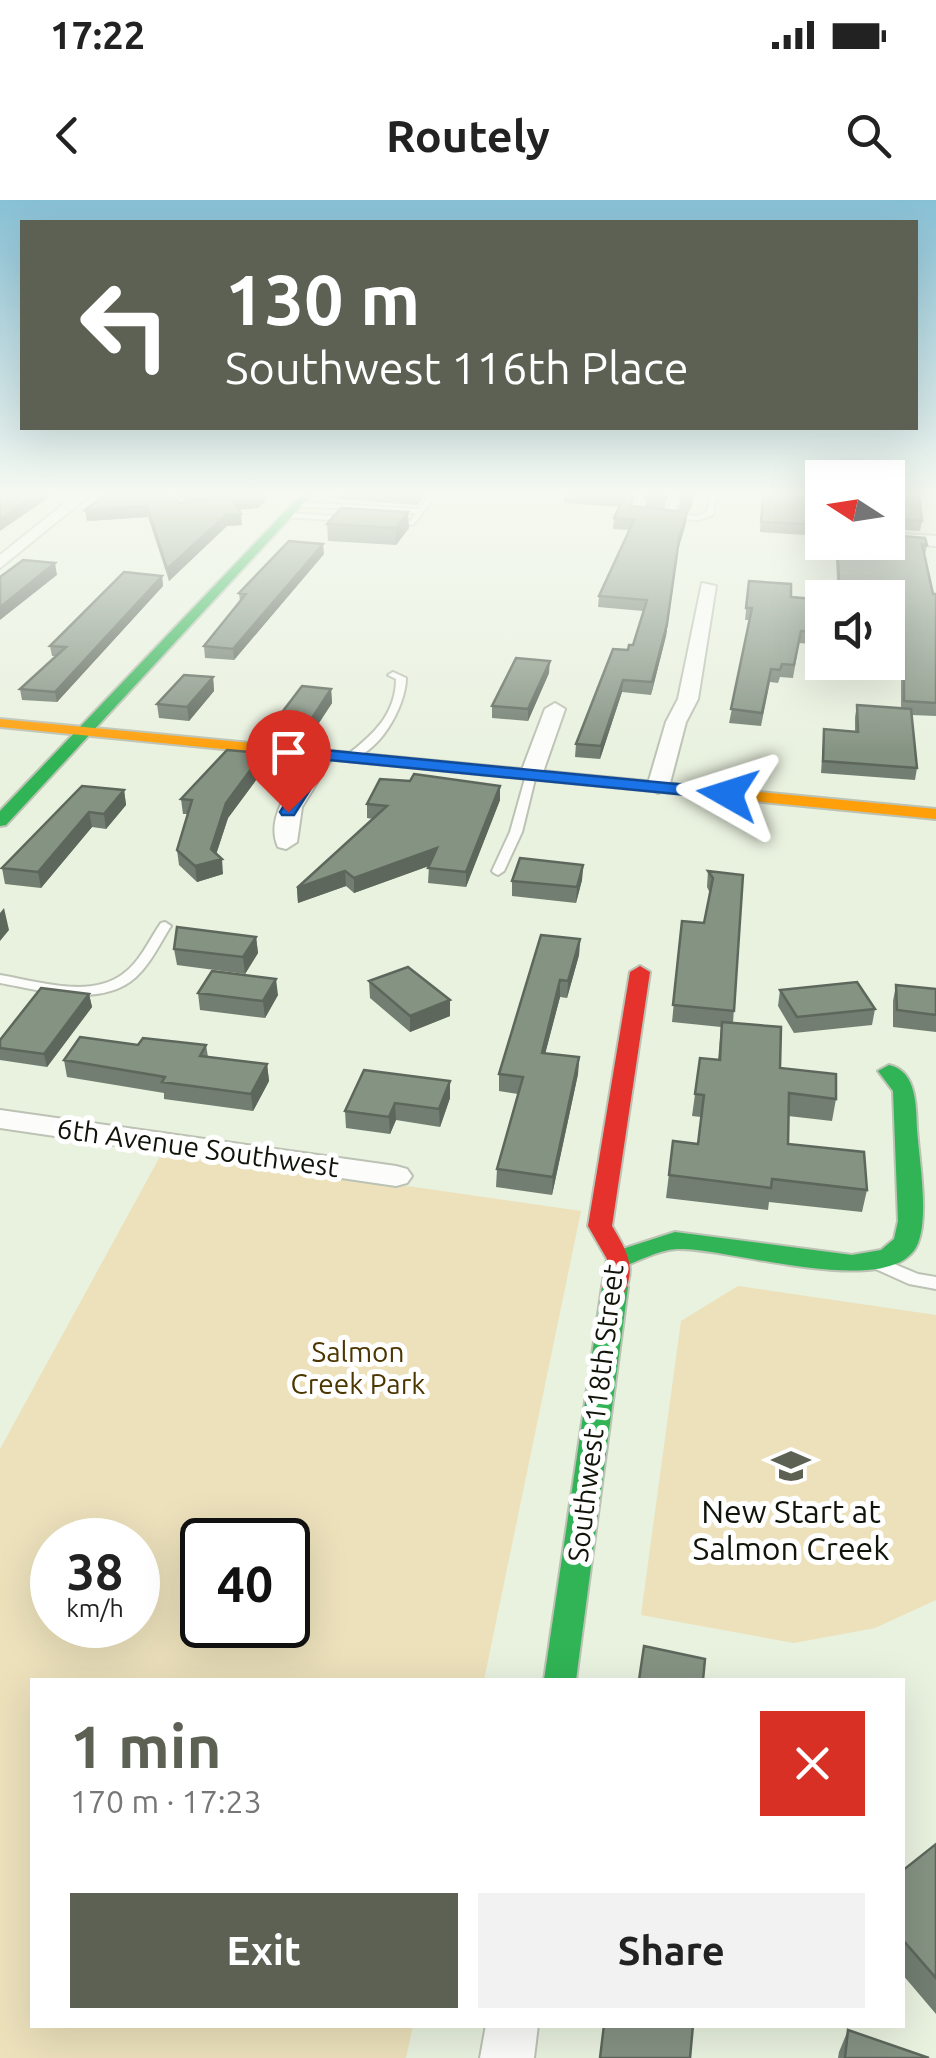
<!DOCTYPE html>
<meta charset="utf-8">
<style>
body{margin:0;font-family:Ubuntu,sans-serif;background:#f2f2f2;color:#222;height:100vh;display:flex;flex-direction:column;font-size:38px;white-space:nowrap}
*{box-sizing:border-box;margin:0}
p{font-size:32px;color:#767676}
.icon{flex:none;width:55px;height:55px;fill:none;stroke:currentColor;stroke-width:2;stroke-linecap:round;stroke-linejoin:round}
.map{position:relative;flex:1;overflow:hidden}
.panel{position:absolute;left:30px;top:1478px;width:875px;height:350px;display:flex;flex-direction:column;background:#fff;border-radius:0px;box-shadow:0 10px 40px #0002}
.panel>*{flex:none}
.guide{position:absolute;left:20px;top:20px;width:898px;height:210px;border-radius:0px;box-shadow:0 10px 40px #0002;background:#5c6154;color:#fff;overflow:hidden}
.needle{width:65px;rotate:282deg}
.fabs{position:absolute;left:805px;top:260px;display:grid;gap:20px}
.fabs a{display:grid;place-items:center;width:100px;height:100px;border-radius:0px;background:#fff;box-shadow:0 10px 40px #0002;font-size:50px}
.speed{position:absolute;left:30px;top:1318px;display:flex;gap:20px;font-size:50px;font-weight:700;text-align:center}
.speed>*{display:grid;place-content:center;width:130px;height:130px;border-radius:50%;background:#fff;box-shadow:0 10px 40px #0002;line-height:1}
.speed small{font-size:25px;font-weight:400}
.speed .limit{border:5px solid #111;border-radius:15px;background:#fff;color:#111}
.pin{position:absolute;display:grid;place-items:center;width:85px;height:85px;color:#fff;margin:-102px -42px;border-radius:50% 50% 50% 0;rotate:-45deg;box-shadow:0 0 10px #0007}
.pin .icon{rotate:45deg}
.me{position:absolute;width:110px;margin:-55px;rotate:276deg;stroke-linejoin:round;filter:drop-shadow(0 0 8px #0008)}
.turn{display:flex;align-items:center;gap:35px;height:210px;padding:0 40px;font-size:45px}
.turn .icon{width:130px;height:130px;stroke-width:2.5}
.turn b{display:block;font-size:70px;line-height:85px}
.round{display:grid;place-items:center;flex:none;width:105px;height:105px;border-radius:0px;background:#f2f2f2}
.headline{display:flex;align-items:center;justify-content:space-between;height:170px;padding:0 40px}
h1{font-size:60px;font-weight:700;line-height:75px;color:#5c6154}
.primary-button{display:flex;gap:20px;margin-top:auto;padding:20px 40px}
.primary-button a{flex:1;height:115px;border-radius:0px;background:#5c6154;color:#fff;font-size:40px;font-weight:700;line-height:115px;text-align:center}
.primary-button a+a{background:#f2f2f2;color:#222}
.status{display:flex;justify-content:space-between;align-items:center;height:70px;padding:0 50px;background:#fff;direction:ltr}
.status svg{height:28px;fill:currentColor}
header{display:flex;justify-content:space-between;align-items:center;height:130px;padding:0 40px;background:#fff;font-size:45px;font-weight:700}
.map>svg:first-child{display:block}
</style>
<div class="status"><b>17:22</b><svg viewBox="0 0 49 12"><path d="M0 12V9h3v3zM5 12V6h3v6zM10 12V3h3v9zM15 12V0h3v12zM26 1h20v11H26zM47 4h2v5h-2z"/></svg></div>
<header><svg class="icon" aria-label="back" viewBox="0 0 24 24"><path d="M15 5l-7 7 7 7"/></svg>Routely<svg class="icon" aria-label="search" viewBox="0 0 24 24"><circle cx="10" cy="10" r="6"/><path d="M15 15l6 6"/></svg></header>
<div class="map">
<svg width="936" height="1858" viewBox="0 0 936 1858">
<rect width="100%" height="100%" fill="#e9f1df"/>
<path fill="#ece1bb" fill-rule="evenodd" d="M163,951L581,1011L484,1480H32V1825H413L406,1858H0V1249ZM52,1340H138V1425H52ZM202,1340H288V1425H202Z
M738,1086L936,1115V1400L875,1428L794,1443L641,1415L681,1121Z"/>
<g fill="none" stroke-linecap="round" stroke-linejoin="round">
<g stroke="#bcc2b4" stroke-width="4">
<path id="lane" d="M248,294L304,295L308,297L304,299L251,296Z
M430,294H437L413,325L387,321L391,319L411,321L416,313L297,306L293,304L297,302L419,309Z
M637,294H644L638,310L649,311V315L630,311Z
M673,294H680L674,314L698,316L707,312L710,296L734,294L716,299L713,315L699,320L666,318Z
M288,313L348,317L352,319L348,321L285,317Z
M393,472L406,478C406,506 378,557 347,559V555C373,535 396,514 396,479L388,475Z
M531,572L536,575L522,632L504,671L498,675L494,673L492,671L510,632L526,575Z
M165,722L171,726C160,743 151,763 136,777C101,809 40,790 0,783V775C37,781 90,799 123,774C140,762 149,740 161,723Z
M875,1056L918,1074L936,1077V1089L909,1084L869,1066L867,1062L869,1058Z"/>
</g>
<g stroke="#bcc2b4" stroke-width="4">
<path id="street" d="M76,294H91L0,368V355Z
M888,333L936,336V346L888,342Z
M702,383L716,386L698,499L686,522L669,587L658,593L647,587L666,522L678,499Z
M555,503L565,509L542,575L538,579H524L520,575L545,509Z
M324,549L334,555L302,607L297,642L286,649L278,647C263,614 299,576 317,551Z
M0,910L396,966L407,969L412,976L407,983L396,986L0,928Z
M486,1825H538L534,1858H480Z"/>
</g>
<g stroke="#bcc2b4" stroke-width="4">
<path id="fast" d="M302,294H312L6,625L0,626V611Z
M889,865C917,871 916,906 917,929C919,959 929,1015 918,1043C895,1103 725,1046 677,1049C658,1050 637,1062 619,1068L610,1065L607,1059L610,1053L675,1032L852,1055L881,1050L894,1039L898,1021L893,891L878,871Z
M615,1078L624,1081L628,1087L576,1480H544L602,1087L606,1081Z"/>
</g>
<g stroke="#bcc2b4" stroke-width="4">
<path id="slow" d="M0,519L936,609V619L0,527Z"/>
</g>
<g stroke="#bcc2b4" stroke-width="4">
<path id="jam" d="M640,766L650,772L612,1026C626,1050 637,1066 624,1093H606L602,1087L607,1059L588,1026L630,772Z"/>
</g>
<use href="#lane" fill="#fcfdfa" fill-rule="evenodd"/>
<use href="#street" fill="#fcfdfa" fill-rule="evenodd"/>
<use href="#fast" fill="#30b455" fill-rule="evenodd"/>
<use href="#slow" fill="#ff9f0a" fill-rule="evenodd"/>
<use href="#jam" fill="#e5322d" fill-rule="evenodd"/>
</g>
<path fill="#727e71" d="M176,294H264L265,301L258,308L238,310L242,325L227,326L169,381L148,317L87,321L186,302Z
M338,294H426L417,305L338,299Z
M564,294H633L632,306L687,312L686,323L678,350L666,436L651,495L622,492L600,559L575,557L576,544L628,450L633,445L643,411L598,407L599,396L629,330L613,329L614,318L619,307L564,303Z
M646,294H669L664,309L645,307Z
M681,294H695L690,311L679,310Z
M753,294H822V336L760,332L762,295Z
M888,294L922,321L920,331L888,329Z
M327,324L409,328L396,345L328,341Z
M890,335L927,345L925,355L933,394H936V516L912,515L917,568L915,580L821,573L824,529L855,532V517L857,505L901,508V431L888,430V398H838L835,342H888Z
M324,354L234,460L205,458L204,446L240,402L239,393Z
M162,376L163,386L57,502L22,500L20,489L56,456H52L50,446Z
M749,381L791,397L813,432L811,444L799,443L793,478L780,477L778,483L770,482L761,526L729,523L750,420H745Z
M549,473L528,521L492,518V506Z
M213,477L214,491L189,521L159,518L157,504Z
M331,489L332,503L313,532L282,529L280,515Z
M263,553L265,568L228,618L216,654L223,674L197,682L179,665L177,650L188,614H183L181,599Z
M500,586V600L466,687L428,683L429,666L354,693L346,686L298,703L297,688L373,619L367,618V604Z
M124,590L126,605L106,629L92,627L41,688L5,684L2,668Z
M583,665L582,680L576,703L512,696V681Z
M708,671L743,675L733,823L780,868L836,899L832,921L788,916V944L867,990L862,1012L769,1002L768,1010L666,998L673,941L698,944L701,917L692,916L700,858L718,860L721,827L672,822L682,721L704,723L710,693L707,687Z
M256,737L258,753L245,774L177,765L174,749Z
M580,739L579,755L567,798L560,797L545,853L579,857L578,874L552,995L496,987L497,969L518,894L499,891V874Z
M369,781L450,816L410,832L370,798Z
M896,785L936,789V832L893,827V801Z
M780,790L875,809L872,825L794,833L778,806Z
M198,793L278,795L265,818L200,810Z
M89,794L92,807L47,867L0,860V840Z
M138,845H206L208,857L267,864L269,881L253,911L164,899V893L67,877L64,860Z
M450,881V898L440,927L396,920L390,934L346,928L345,911Z
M936,1644V1814L902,1774V1671Z
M848,1830L929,1858H838L839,1852Z"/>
<path fill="#5d675c" d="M37,294H54L0,331V319Z
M185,294H239L240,298L186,302Z
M261,294H264L265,301L258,308L234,310L233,299Z
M417,294H426L417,305Z
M147,306L148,317L87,321L85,310Z
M408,312L409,328L396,345V328Z
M687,312L686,323L678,350L666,436L651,495L679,339Z
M241,314L242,325L227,326L169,381L167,369L226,315Z
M323,344L324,354L234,460L233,449Z
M55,363L57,375L0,420V407Z
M162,376L163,386L57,502L55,492Z
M550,461L549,473L528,521V509Z
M213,477L214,491L189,521L187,507Z
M623,480L622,492L600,559L601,546Z
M331,489L332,503L313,532L312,518Z
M263,553L265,568L228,618L214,661L222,659L223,674L197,682L195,666L211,649L226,603Z
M500,586V600L466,687V672Z
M124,590L126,605L106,629L104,614Z
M89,612L92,627L41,688L38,672Z
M437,648V663L354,693V678Z
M583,665L582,680L576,703L577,687Z
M345,671L346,686L298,703L297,688Z
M4,708L9,730L0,741V713Z
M256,737L258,753L245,774L243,757Z
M580,739L579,755L567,798L568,781Z
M276,779L278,795L265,818L263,801Z
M560,780V797L541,870L542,853Z
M89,794L92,807L47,867L44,854Z
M450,800V816L410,832V816Z
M579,857L578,874L552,995L553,977Z
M267,864L269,881L253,911L251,894Z
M450,881V898L440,927L439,909Z
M395,903L396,920L390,934L389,917Z"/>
<path fill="#859383" stroke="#5d675c" stroke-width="2.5" d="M0,294H37L0,319Z
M106,294H169L181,303L246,295L244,294H261L257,297L233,299L241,314L226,315L167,369L147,306L85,310Z
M572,294H632L631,306L687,312L679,339L667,424L652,482L623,480L601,546L576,544L613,449L628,450L629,445H633L647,400L599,396L634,320L614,318L624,297Z
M646,294H667L665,299L645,296Z
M681,294H693L691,301L680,299Z
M763,294H822V325L761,322Z
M888,294H919L922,321L890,319L888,327Z
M341,308L408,312L396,328L327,324Z
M888,333L890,335L925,338L927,345L922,344L933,394H936V503L904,501V419L888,418V398H840L837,342H888Z
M289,341L323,344L233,449L204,446L246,394L239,393Z
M23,360L55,363L0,407V377Z
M124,372L162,376L55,492L20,489L66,447L50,446Z
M749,381L791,384V397L814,399L813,432L801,431L794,465L782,464L780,470L771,469L762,513L731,509L752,408H746Z
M516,458L550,461L528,509L492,506Z
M184,475L213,477L187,507L157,504Z
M302,486L331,489L312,518L280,515Z
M857,505L911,509L917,568L823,561L824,529L858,532Z
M227,550L263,553L226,603L211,649L222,659L195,666L177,650L192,600L181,599Z
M414,574L500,586L466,672L428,668L437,648L354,678L345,671L297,688L387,606L367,604L380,579L410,581Z
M82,586L124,590L104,614L89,612L38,672L2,668Z
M520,658L583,665L577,687L512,681Z
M708,671L743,675L734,811L673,805L682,721L704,723L713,678Z
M177,727L256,737L243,757L174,749Z
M541,735L580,739L568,781L560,780L542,853L579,857L553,977L497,969L523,877L499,874Z
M408,767L450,800L410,816L369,781Z
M212,771L276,779L263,801L198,793Z
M857,782L875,809L797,817L780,790Z
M896,785L936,789V815L897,810Z
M41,788L89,794L44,854L0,848V840Z
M722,822L781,827L780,868L836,874V899L789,893L788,944L864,952L867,990L772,979L771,988L669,975L673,941L698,944L704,895L695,894L700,858L720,860Z
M80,837L138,845L143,838L206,845L200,856L267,864L251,894L162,882L165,877L64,860Z
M364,870L450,881L439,909L395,903L389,917L345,911Z
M644,1446L705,1459L703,1480H639Z
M936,1644V1778L902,1739V1671Z
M604,1825H693L690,1858H600Z
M848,1830L929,1858H845Z"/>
<linearGradient id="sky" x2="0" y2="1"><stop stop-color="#88c1d6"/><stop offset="0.53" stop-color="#f5f9f1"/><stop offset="1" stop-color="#f5f9f1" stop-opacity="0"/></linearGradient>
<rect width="936" height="554" fill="url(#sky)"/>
<path fill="#1a73e8" stroke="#114b97" stroke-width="2.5" d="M324,550L728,589L736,594L728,599L329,560L294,615H282L280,612L316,555Z"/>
<defs>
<g id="school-bare" transform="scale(3)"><path d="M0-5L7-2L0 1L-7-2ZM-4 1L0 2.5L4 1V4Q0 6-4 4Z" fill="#5c6154" stroke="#fff" stroke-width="2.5" paint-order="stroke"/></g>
</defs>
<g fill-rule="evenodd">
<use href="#school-bare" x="791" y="1266"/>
</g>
<g text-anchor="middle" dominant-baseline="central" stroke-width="10" stroke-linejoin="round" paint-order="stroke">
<g font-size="28" fill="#101409" stroke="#fff">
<text transform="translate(198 947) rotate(8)">6th Avenue Southwest</text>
<text transform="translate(595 1213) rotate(-83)">Southwest 118th Street</text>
</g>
<g font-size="28" fill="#4d3700" stroke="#fff">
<text x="358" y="1151">Salmon<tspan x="358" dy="32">Creek Park</tspan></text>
</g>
<g font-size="32" fill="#101409" stroke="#fff">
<text x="791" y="1311">New Start at<tspan x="791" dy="37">Salmon Creek</tspan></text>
</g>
</g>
</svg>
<div class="fabs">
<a><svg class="needle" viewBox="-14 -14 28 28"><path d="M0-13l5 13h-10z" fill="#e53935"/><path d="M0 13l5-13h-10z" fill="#767676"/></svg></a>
<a><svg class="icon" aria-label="sound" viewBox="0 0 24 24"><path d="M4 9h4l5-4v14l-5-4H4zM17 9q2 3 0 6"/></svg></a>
</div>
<div class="speed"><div>38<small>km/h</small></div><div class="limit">40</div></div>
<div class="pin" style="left:288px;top:612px;background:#d93025"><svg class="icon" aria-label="arrive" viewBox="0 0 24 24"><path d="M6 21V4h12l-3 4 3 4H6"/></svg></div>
<svg class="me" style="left:728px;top:594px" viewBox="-20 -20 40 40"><path d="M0-17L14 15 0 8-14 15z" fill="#1a73e8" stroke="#fff" stroke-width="4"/></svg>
<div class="guide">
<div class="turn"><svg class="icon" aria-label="left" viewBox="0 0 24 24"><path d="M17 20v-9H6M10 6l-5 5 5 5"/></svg><div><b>130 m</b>Southwest 116th Place</div></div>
</div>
<section class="panel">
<div class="headline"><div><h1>1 min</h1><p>170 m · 17:23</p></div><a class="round" style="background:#d93025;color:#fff"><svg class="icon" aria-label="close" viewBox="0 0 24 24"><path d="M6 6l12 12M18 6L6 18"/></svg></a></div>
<div class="primary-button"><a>Exit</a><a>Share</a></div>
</section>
</div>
